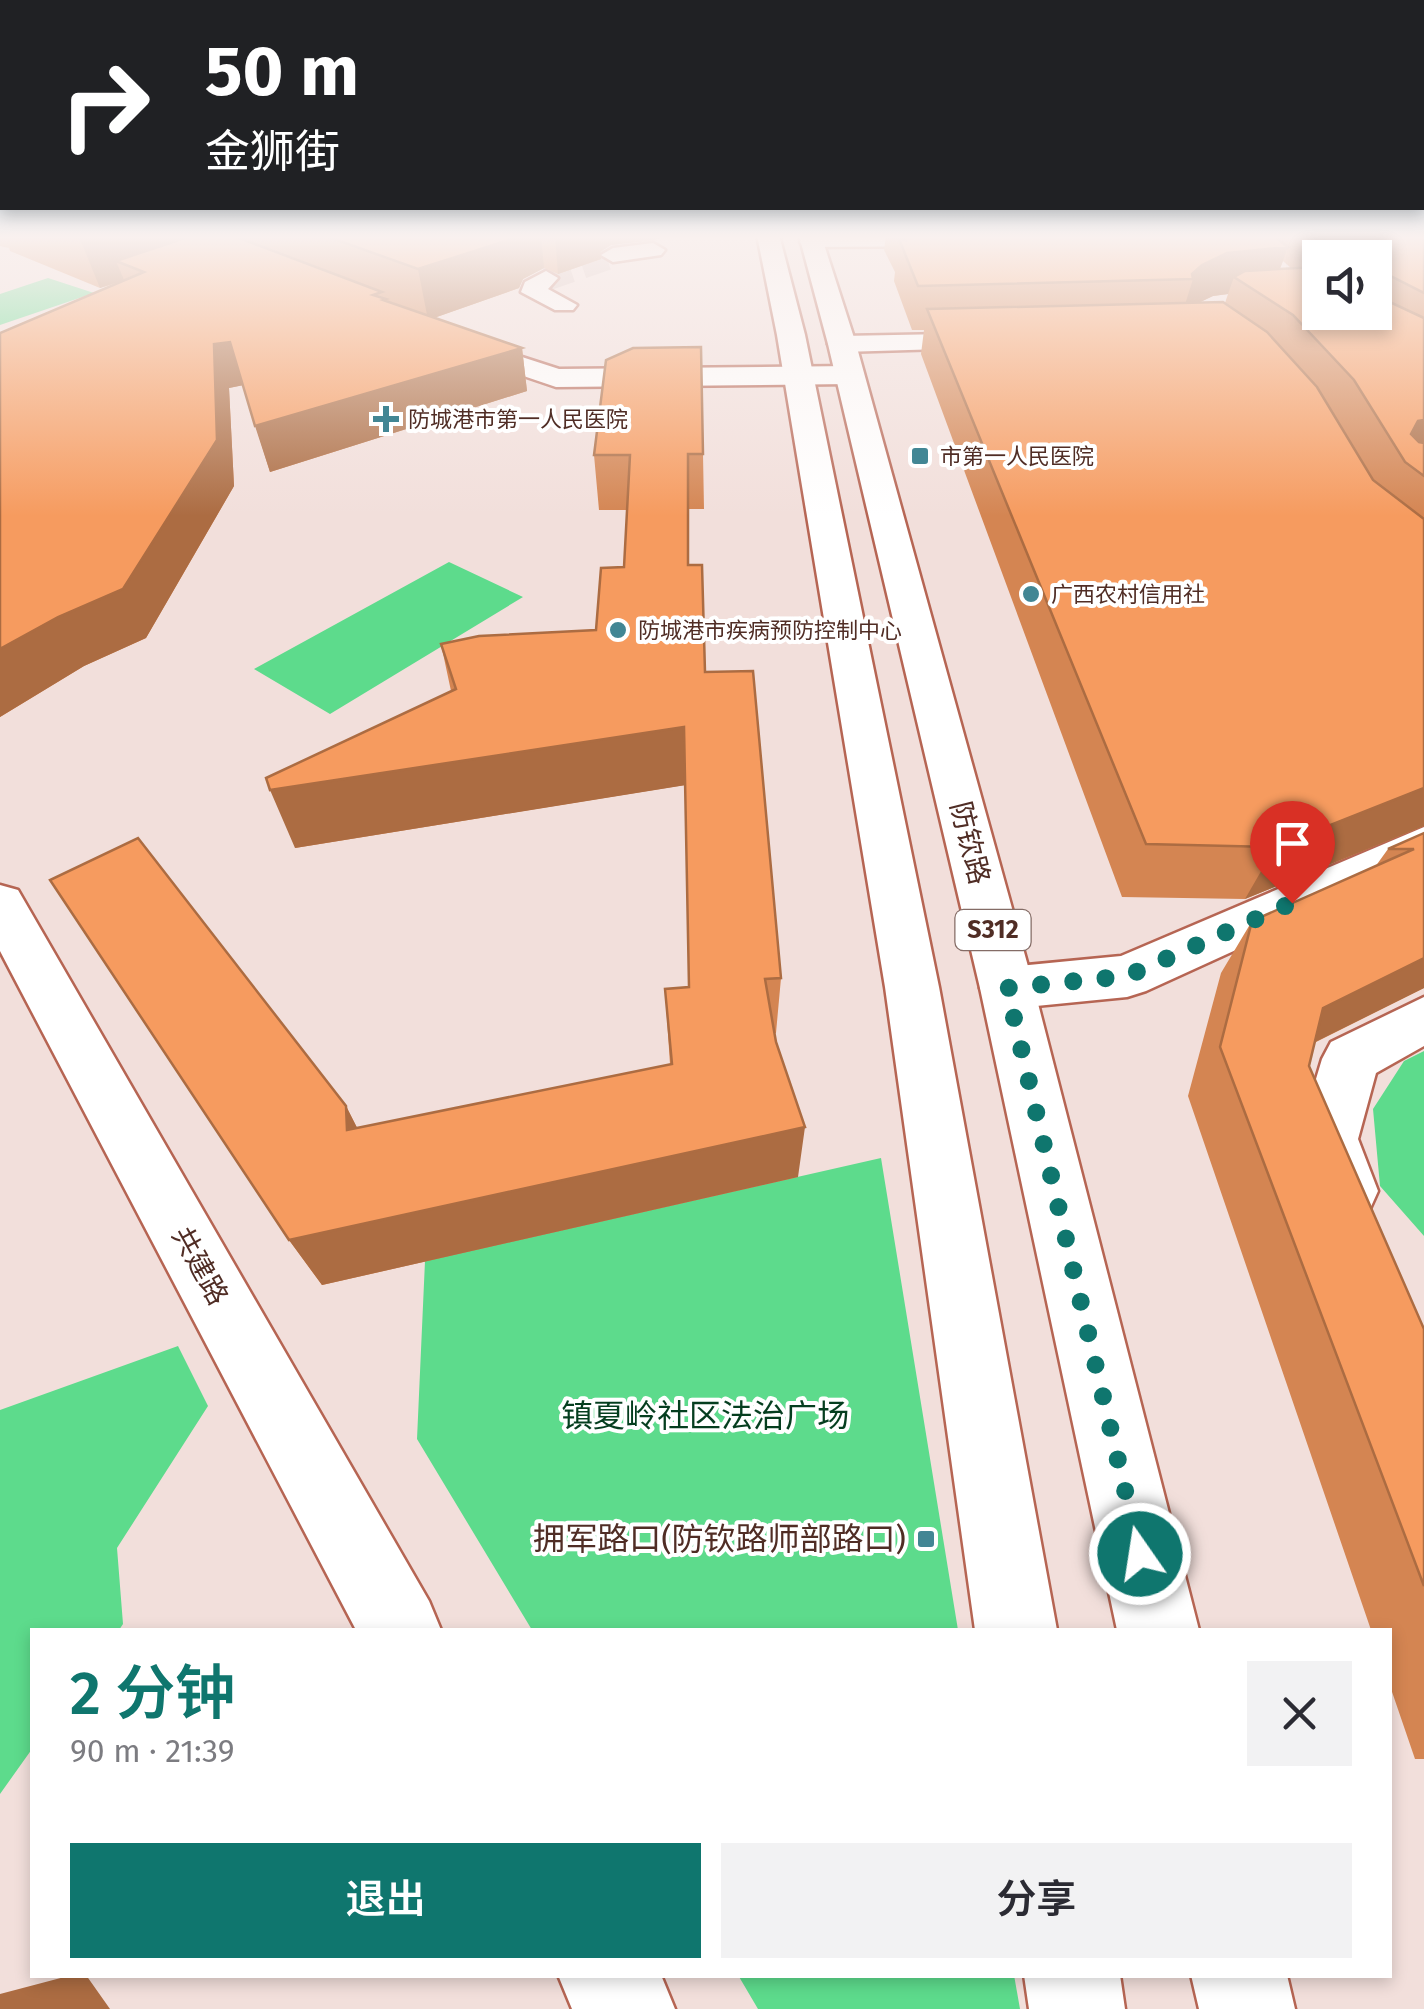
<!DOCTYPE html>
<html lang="zh">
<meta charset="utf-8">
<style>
body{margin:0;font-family:"Fira Sans","Noto Sans SC",sans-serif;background:#f2f2f3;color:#2b2b33;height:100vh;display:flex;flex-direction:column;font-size:38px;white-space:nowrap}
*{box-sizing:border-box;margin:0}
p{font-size:32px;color:#7c7c81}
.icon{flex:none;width:55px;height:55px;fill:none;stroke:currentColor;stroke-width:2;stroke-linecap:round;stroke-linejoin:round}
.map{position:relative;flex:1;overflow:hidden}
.drawer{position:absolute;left:30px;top:1628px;width:1362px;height:350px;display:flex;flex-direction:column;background:#fff;border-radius:0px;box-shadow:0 5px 15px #0003}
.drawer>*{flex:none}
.top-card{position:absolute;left:0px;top:0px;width:1425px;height:210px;box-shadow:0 5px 15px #0003;background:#202124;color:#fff;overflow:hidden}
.controls{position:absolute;left:1302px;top:240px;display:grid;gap:20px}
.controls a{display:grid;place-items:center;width:90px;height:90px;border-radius:0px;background:#fff;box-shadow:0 5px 15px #0003;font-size:50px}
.pin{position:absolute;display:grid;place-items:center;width:85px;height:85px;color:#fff;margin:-102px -42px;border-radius:50% 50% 50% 0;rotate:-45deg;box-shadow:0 0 10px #0007}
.pin .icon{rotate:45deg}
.me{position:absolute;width:110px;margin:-55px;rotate:347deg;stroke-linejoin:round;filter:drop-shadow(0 0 8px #0008)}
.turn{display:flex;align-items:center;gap:35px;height:210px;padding:0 40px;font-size:45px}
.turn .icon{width:130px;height:130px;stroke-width:2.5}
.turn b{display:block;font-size:70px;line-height:85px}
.round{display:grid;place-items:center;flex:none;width:105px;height:105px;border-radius:0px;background:#f2f2f3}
.headline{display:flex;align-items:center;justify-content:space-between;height:170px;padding:0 40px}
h1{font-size:60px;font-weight:600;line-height:75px;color:#0f766e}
.cta{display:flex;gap:20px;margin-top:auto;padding:20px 40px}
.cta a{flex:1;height:115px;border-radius:0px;background:#0f766e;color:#fff;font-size:40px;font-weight:600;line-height:115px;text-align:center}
.cta a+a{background:#f2f2f3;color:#2b2b33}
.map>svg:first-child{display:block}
</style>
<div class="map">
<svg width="1424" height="2009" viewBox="0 0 1424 2009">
<rect width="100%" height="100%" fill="#f2dfdb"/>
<path fill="#5ddb8c" d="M48,278L94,293L0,325V294Z
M449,562L523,597L330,714L254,669Z
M1424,1051V1236L1380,1186L1373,1109L1404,1061Z
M881,1158L958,1630H532L417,1439L425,1261Z
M178,1346L208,1406L117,1548L123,1624L119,1630H32V1749L0,1794V1410Z
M738,1975H1014L1020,2009H758Z"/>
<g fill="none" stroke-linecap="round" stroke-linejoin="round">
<path stroke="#d2bbb7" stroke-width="26" stroke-dasharray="26 12" stroke-linecap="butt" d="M546,278L613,255"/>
<g stroke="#b66553" stroke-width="5">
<path id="minor" d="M812,235H968L971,239L959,246L804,247L800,242L804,237Z
M653,243L665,250L661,255L613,262L601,255L613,248Z
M546,271L558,278L548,289L577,305L573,310H555L521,292L525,282Z
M999,333L1013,341L1009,347L842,352L828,344L842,336Z
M454,335L559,369L850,366L860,369L864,375L860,381L850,384L556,387L444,349L440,343Z
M1424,827V864L1146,991L1127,997L1007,1009L988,1003L980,988L988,973L1007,967L1121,956Z
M0,885L18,890L429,1601L441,1630H356L0,951Z
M1424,997V1046L1376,1073L1358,1139L1378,1191L1369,1211L1347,1219L1325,1211L1298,1139L1322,1059L1331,1042Z
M558,1975H661L675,2009H572Z"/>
</g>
<g stroke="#b66553" stroke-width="5">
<path id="major" d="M757,235H779L805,335L939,987L1057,1630H975L885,987L777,335Z
M799,235H821L856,344L1034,988L1199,1630H1117L980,988L828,344Z
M1024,1975H1120L1125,2009H1029Z
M1191,1975H1287L1295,2009H1199Z"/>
</g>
<use href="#minor" fill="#fff" fill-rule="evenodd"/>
<use href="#major" fill="#fff" fill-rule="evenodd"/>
</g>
<path fill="#d48552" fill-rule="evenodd" d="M0,235H188L189,237L194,235H667L654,240L611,245L600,252L601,259L558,274L544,268L523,279L519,288L434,318L522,348L527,391L270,472L243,385L229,388L234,486L146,638L84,666L0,717V333L124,281L100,288L10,251L9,248L0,246Z
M886,235H1424V826L1245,899L1122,897L921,354L924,330H912L894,281L895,272L884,250ZM1320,258H1375V312H1320ZM1283,261L1292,269H1280ZM1228,294L1225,303L1200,302L1213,296Z
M703,454L704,509H689V565L705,672L781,978L776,1033L774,1034L798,1177L322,1285L289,1240L346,1106L357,1128L670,1064L665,989L689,987L685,785L295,848L451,691L441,644L596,630L624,567L627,510H599L594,455Z
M1424,833V988L1314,1043L1309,1066L1424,1329V1759H1415L1390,1686V1630H1371L1188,1096L1221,973L1252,921L1375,867L1388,849Z"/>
<path fill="#ac6c42" d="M91,235H188L194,254L116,261L124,280L100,288L80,239Z
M514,235H541L544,268L523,279L519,288L428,320L418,269Z
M555,235H667L654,240L611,245L600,252L601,259L558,274Z
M1288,247L1272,290L1234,277L1228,294L1213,296L1188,308L1182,314L1193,279L1192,274L1202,265L1227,253Z
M230,342L244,385L229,388L234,486L146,638L84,666L0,717V649L214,344Z
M522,348L527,391L270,472L255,426Z
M1424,420V464L1400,455L1418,421Z
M684,727L686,785L295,848L270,790Z
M1424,788V826L1245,899L1275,847Z
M1424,958V988L1285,1057L1323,1008Z
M346,1106L372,1157L347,1130Z
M805,1127L798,1177L322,1285L289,1240Z
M72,1975H86L110,2009H0V1994Z"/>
<path fill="#f69b5f" stroke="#ac6c42" stroke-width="2.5" d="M71,235H91L80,239Z
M194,235H231L382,292L373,295L386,299L383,300L522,348L255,426L230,342L214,344L217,440L123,589L58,617L0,649V333L144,272L116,261Z
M323,235H514L512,239L418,269Z
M902,235H1273L1288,247L1227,253L1202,265L1192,274L1193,279L918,286L899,239L905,240Z
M1318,235H1424V293L1375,268V258H1340V251Z
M1316,267L1320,269V312H1375V295L1424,318V420L1418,421L1411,434L1419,442L1424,443V476L1405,462L1354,380L1293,315L1234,277L1245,271Z
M1223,302L1267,332L1317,387L1373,480L1424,519V788L1275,847L1146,844L927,309Z
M701,347L703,454H688V565H702L705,672L753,671L781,978L765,979L776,1042L805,1127L289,1240L50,880L138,838L346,1106L347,1130L672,1064L665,989L689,987L684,727L270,790L266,778L456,689L441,644L479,636L596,630L601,568L624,567L630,455H594L606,360L633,348Z
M1424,833V958L1323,1008L1309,1066L1424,1329V1586L1220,1047L1252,921L1414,849H1388Z"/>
<linearGradient id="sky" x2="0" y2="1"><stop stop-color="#67b2da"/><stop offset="0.46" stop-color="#f9f1ef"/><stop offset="1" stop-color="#f9f1ef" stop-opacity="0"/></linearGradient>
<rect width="1424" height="516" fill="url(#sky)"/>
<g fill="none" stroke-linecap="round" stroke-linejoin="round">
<path stroke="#0f766e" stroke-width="18" stroke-dasharray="0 32.4" d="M1140,1554L1007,988L1127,976L1292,903"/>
</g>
<g fill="#428694" stroke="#fff" stroke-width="4">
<path d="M381 404h10v10h10v10h-10v10h-10v-10h-10v-10h10z"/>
<rect x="910" y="446" width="20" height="20" rx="5"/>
<circle cx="1031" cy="594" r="10"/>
<circle cx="618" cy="630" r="10"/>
<rect x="916" y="1529" width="20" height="20" rx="5"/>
</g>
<g text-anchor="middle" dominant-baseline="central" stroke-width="8" stroke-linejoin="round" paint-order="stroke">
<g font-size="22" fill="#502d25" stroke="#fff" text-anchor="start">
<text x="408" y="419">防城港市第一人民医院</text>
<text x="940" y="456">市第一人民医院</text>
<text x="1051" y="594">广西农村信用社</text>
<text x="638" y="630">防城港市疾病预防控制中心</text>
</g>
<rect fill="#fff" stroke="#846c66" stroke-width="2.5" x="955.5" y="910" width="75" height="40" rx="8"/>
<g font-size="25" font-weight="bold" fill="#502d25">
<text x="993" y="930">S312</text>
</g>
<g font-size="28" fill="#502d25" stroke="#fff">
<text transform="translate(970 843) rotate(76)">防钦路</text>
<text transform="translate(200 1266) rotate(61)">共建路</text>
</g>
<g font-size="32" fill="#053e1f" stroke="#fff">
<text x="705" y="1416">镇夏岭社区法治广场</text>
</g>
<g font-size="32" fill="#502d25" stroke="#fff" text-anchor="end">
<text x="906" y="1539">拥军路口(防钦路师部路口)</text>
</g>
</g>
</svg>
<div class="controls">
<a><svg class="icon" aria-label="sound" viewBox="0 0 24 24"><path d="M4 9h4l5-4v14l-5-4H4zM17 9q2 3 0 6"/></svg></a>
</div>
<div class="pin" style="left:1292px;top:903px;background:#d93025"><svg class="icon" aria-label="arrive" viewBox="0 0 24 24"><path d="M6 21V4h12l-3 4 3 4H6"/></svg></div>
<svg class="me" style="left:1140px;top:1554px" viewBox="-20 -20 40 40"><circle r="17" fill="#0f766e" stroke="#fff" stroke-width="3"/><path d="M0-11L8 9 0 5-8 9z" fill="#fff"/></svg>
<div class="top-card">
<div class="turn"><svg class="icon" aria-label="right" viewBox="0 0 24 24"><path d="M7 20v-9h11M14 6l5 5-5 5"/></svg><div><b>50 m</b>金狮街</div></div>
</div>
<section class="drawer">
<div class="headline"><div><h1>2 分钟</h1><p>90 m · 21:39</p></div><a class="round"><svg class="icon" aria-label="close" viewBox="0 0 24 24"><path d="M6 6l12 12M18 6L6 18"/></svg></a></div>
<div class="cta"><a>退出</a><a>分享</a></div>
</section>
</div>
